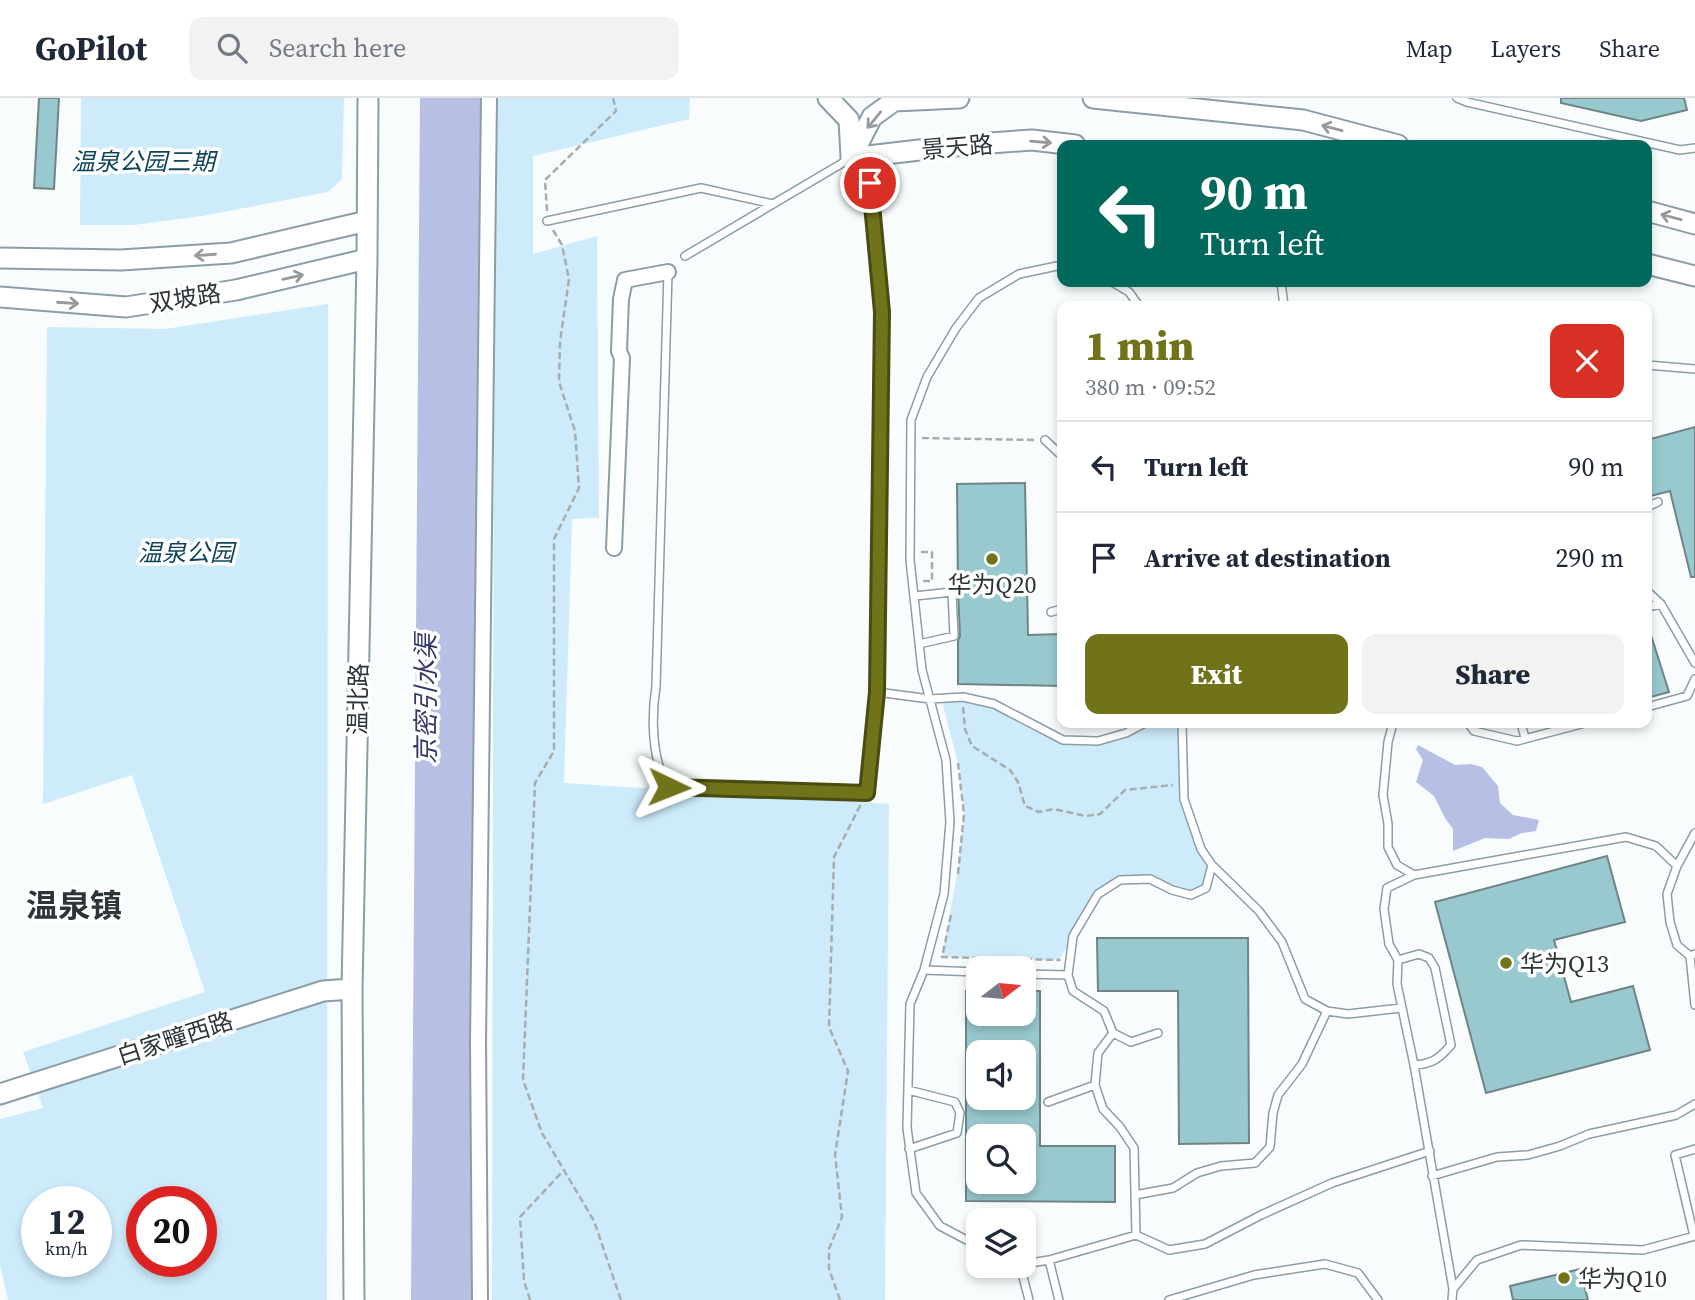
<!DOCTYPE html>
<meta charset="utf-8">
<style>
body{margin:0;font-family:"Source Serif 4","Noto Sans SC",serif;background:#f2f2f3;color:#1f2937;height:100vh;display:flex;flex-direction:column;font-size:26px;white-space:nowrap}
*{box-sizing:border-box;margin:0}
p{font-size:23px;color:#747a83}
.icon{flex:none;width:38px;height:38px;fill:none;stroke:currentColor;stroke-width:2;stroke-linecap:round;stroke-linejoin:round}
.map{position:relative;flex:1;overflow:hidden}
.drawer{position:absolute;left:1057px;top:203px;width:595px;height:427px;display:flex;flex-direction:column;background:#fff;border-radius:14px;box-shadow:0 4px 10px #0003}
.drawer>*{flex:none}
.guide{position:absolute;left:1057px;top:42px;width:595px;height:147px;border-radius:14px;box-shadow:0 4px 10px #0003;background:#00695c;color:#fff;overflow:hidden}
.needle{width:46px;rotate:74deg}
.tools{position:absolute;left:966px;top:858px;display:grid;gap:14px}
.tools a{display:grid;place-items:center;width:70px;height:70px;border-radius:14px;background:#fff;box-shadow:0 4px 10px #0003;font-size:35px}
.speed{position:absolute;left:21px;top:1088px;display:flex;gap:14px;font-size:35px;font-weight:700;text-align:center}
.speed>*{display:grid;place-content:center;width:91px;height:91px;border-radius:50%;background:#fff;box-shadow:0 4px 10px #0003;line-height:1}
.speed small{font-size:18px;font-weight:400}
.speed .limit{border:10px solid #d22;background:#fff;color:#111}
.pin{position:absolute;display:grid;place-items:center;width:60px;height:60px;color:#fff;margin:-30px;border:4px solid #fff;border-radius:50%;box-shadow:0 2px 7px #0007}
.me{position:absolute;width:77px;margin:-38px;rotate:92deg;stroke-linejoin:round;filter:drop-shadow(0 0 5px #0008)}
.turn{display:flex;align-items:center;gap:24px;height:147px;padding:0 28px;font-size:32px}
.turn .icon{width:91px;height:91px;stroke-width:2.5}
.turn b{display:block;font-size:49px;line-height:60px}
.round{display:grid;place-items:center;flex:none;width:74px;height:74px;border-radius:14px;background:#f2f2f3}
.head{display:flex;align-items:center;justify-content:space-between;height:119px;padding:0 28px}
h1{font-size:42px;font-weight:800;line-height:52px;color:#707319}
.action{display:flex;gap:14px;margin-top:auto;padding:14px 28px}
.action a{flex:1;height:80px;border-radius:14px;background:#707319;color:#fff;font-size:28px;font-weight:800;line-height:80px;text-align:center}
.action a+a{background:#f2f2f3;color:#1f2937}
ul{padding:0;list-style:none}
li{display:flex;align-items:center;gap:21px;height:91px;padding:0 28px;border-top:2px solid #e0e1e3}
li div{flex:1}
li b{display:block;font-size:26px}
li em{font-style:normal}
header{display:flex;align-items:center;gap:42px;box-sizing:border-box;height:98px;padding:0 35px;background:#fff;border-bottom:2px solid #e0e1e3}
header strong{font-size:33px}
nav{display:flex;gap:38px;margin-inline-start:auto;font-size:24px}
.search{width:490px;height:63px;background:#f2f2f3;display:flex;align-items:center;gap:18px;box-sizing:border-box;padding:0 24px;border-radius:14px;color:#747a83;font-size:26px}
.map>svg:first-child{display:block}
</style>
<header>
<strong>GoPilot</strong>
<div class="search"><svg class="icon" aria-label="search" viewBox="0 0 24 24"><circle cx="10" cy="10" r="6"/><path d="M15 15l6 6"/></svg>Search here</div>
<nav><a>Map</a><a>Layers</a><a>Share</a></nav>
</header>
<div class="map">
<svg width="1695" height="1202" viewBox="0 0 1695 1202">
<rect width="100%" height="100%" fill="#f8fcfd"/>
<path fill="#cdebfa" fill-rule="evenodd" d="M81,0H344L342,81L328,94L202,118L134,127H80Z
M497,0H690L689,21L533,58V156L597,138L599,420L572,421L564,685L889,706L885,1202H492L494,170Z
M328,206L327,1202H8L0,1167V1021L43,1010L23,954L205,894L132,677L43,706L47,229L165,231ZM37,1104H96V1164H37ZM142,1104H201V1164H142Z
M963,599L994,606L1063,642L1098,643L1145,625H1182L1184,701L1201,751L1212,767L1206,790L1191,797L1150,781L1120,782L1098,796L1059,862L942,859L959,765L964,716L959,669L941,600Z"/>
<path fill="#b7c0e4" d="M420,0H486L473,1202H411Z
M1418,647L1455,667L1471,666L1482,669L1498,688L1500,705L1513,717L1539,722L1536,733L1522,735L1509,741L1485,740L1453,753V731L1445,720L1434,698L1416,684L1423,662L1416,651Z"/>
<path fill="#98c9ce" stroke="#708487" stroke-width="2" fill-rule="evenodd" d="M39,0H59L54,91L34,90Z
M1561,0H1684L1687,12L1641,23L1561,5Z
M1695,329V479H1691L1670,393L1647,399V342Z
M1025,385L1028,537L1062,536V588L958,586V543L960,538L958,492L957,386Z
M1647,531H1649L1669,594L1647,600Z
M1607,758L1625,824L1554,842L1571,904L1633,888L1650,952L1486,995L1435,804Z
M1097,840H1248L1249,1045L1179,1046L1178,893H1098Z
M966,893H978V915H1024V893H1040V1048H1115V1104L966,1103ZM978,954H1024V999H978ZM978,1038H1024V1083H978Z
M1580,1171L1588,1202H1513L1510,1188Z"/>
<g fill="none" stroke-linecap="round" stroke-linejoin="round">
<g stroke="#8b9da5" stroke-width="10">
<path id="lane" d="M1457,0L1467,4L1680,52L1695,50
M547,123L701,90L773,106
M668,174L656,589C652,613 652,644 659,668C661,675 666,682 669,689L867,695L877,594L882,214L870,85L851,60L685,158
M1112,184L1129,194L1139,208
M1281,184L1284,208
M1647,267L1695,271
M1045,342L1062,358
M1647,409L1658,404
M1647,493L1661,506L1695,565
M915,498L952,494L954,538L919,546
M1647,509L1661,506
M1051,514L1062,511
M877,594L930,601L963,599L994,606L1063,642L1098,643L1126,635L1145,625
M1647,609L1687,598L1695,581
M1182,625L1184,701L1201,751L1212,767L1259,813L1282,844L1305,901L1327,913L1348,916L1401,910
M1393,625L1388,644L1383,697L1388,726V749L1397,767L1414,777
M1468,625L1474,633L1517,643L1585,625
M1521,625L1525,640
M1419,856L1429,860L1435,870L1451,947C1439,961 1432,966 1414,967L1397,886L1398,862Z
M1695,856L1690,858L1695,907
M1690,858L1677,847L1670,824L1667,796L1677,768L1695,735
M1398,862L1389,846L1384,811L1387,790L1414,777L1626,739L1656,748L1677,768
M924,872L978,874
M1024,876L1068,877
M1113,935L1131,944L1158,935
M1414,967L1453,1191
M908,992L955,1004L960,1015L957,1035L909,1051
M1048,1004L1095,987
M1432,1078L1497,1059L1528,1057L1560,1048L1589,1036L1676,1017L1695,1006
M1135,1097L1173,1090L1197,1075L1221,1068L1255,1065L1270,1049L1273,1015L1278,997L1302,966L1327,913
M1136,1137L1134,1050L1120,1029L1103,1011L1095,987L1098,955L1113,935L1104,913L1073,893L1068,877L1073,838L1098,796L1120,782L1150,781L1172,792L1191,797L1206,790L1212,767
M1694,1138L1675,1057L1695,1051
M978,1148L940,1128L916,1095L907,1030L910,906L924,872L944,796L950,724L946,662L922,572L910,462L911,322L927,279L956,230L979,200L1019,176L1057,168L1062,169
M1024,1166L1049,1162
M1020,1167L1029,1202
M1059,1202L1049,1162L1136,1137L1169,1152L1205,1146L1261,1117L1332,1085L1430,1053
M1169,1202L1254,1177L1325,1166L1358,1175L1378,1202
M1452,1202L1453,1191L1477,1162L1521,1147L1643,1152L1695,1138"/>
</g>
<g stroke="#8b9da5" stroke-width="18">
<path id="street" d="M614,450L622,260L619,253L621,201L625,182L668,174
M480,1202L478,944L489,0"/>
</g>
<g stroke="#8b9da5" stroke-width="23">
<path id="secondary" d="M828,0L849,22L851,59
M1093,0L1303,22L1398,47
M851,60L962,47L1032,42L1075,47
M851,60L872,19L894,3L959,0
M1647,113L1695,126
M0,160L121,162L231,155L367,123
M1647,166L1695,178
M0,199L126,209L236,192L367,161
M0,996L323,893L352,891
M354,1202L352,891L367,161L368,0"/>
</g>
<path stroke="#a7adae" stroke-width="2.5" stroke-dasharray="7 3.5" stroke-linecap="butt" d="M547,113L545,82L616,13L613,0
M553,132L562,147L569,181L560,244L559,284L575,333L579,390L554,441V653L535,685L523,982L542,1035L594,1123L621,1202
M922,340L1034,342
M921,454H932V483H922
M963,609L965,631L972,648L1010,672L1018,684L1025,708L1039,714L1054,711L1086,718L1100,716L1125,692L1173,687
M958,776L964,716L958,665
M951,817L942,859L1059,862L1060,861
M530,1202L524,1183L520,1119L564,1072
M840,1202L829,1171V1151L842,1119L835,1057L848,973L829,929L834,759L862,704"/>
<use href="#lane" stroke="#fff" stroke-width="7"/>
<use href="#street" stroke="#fff" stroke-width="14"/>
<use href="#secondary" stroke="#fff" stroke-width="19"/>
</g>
<defs><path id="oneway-shaft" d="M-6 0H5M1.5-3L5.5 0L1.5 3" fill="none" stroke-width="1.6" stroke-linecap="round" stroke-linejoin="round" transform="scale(1.75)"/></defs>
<g stroke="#969a9c">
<use href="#oneway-shaft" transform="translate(874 22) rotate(129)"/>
<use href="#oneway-shaft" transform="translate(1332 30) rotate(-165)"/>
<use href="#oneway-shaft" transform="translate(1041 44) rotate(5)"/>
<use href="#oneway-shaft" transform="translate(1671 119) rotate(-165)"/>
<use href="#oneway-shaft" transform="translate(205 157) rotate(176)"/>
<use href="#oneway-shaft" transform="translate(293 179) rotate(-13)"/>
<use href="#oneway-shaft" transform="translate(68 205) rotate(4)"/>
</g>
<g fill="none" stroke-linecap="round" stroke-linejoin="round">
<g stroke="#494b10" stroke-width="18">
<path id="route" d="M669,689L867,695L877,594L882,214L870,85"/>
</g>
<use href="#route" stroke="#707319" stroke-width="12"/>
</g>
<g fill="#707319" stroke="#fff" stroke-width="2.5">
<circle cx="992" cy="461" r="7"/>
<circle cx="1506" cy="865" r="7"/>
<circle cx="1564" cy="1180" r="7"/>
</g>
<g text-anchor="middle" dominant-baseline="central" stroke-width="7" stroke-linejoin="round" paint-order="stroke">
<g font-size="24" fill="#2e3538" stroke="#fff">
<text transform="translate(957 49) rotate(-5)">景天路</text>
<text transform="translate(185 200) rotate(-9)">双坡路</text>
<text transform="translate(358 601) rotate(-89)">温北路</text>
<text transform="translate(175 940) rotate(-18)">白家疃西路</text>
</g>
<g font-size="24" font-style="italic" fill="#0d455a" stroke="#fff">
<text x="143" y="63">温泉公园三期</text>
<text x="186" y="454">温泉公园</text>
</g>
<g font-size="24" fill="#2e3538" stroke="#fff" text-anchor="start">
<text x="992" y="486" text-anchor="middle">华为Q20</text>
<text x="1520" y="865">华为Q13</text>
<text x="1578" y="1180">华为Q10</text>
</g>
<g font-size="26" font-style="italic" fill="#343b6a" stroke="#fff">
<text transform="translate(426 601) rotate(-90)">京密引水渠</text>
</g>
<g font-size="32" font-weight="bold" fill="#2e3538" stroke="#fff">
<text x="74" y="808">温泉镇</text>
</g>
</g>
</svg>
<div class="tools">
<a><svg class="needle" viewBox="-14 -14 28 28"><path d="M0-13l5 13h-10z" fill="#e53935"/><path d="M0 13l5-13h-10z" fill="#747a83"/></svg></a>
<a><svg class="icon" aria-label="sound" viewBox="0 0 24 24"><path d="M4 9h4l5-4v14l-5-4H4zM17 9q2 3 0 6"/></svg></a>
<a><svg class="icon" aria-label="search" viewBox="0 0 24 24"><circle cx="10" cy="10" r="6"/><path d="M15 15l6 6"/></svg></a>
<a><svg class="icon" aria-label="layers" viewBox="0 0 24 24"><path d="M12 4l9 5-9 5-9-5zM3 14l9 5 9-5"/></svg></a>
</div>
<div class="speed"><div>12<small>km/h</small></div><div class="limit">20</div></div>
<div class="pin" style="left:870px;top:85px;background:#d93025"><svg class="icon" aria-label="arrive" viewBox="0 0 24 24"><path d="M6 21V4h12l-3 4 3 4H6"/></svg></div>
<svg class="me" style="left:669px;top:689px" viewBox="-20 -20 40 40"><path d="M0-17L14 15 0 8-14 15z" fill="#707319" stroke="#fff" stroke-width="4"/></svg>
<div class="guide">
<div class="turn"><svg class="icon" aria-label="left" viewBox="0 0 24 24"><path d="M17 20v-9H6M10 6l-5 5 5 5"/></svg><div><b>90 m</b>Turn left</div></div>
</div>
<section class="drawer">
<div class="head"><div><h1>1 min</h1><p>380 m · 09:52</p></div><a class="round" style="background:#d93025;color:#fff"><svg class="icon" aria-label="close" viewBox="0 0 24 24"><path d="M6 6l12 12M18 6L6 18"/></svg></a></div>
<ul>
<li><svg class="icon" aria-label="left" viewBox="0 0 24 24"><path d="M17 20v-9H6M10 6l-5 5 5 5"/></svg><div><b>Turn left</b></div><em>90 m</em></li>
<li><svg class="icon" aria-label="arrive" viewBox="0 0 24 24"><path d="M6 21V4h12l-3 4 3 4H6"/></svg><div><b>Arrive at destination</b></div><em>290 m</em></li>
</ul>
<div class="action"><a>Exit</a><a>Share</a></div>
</section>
</div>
